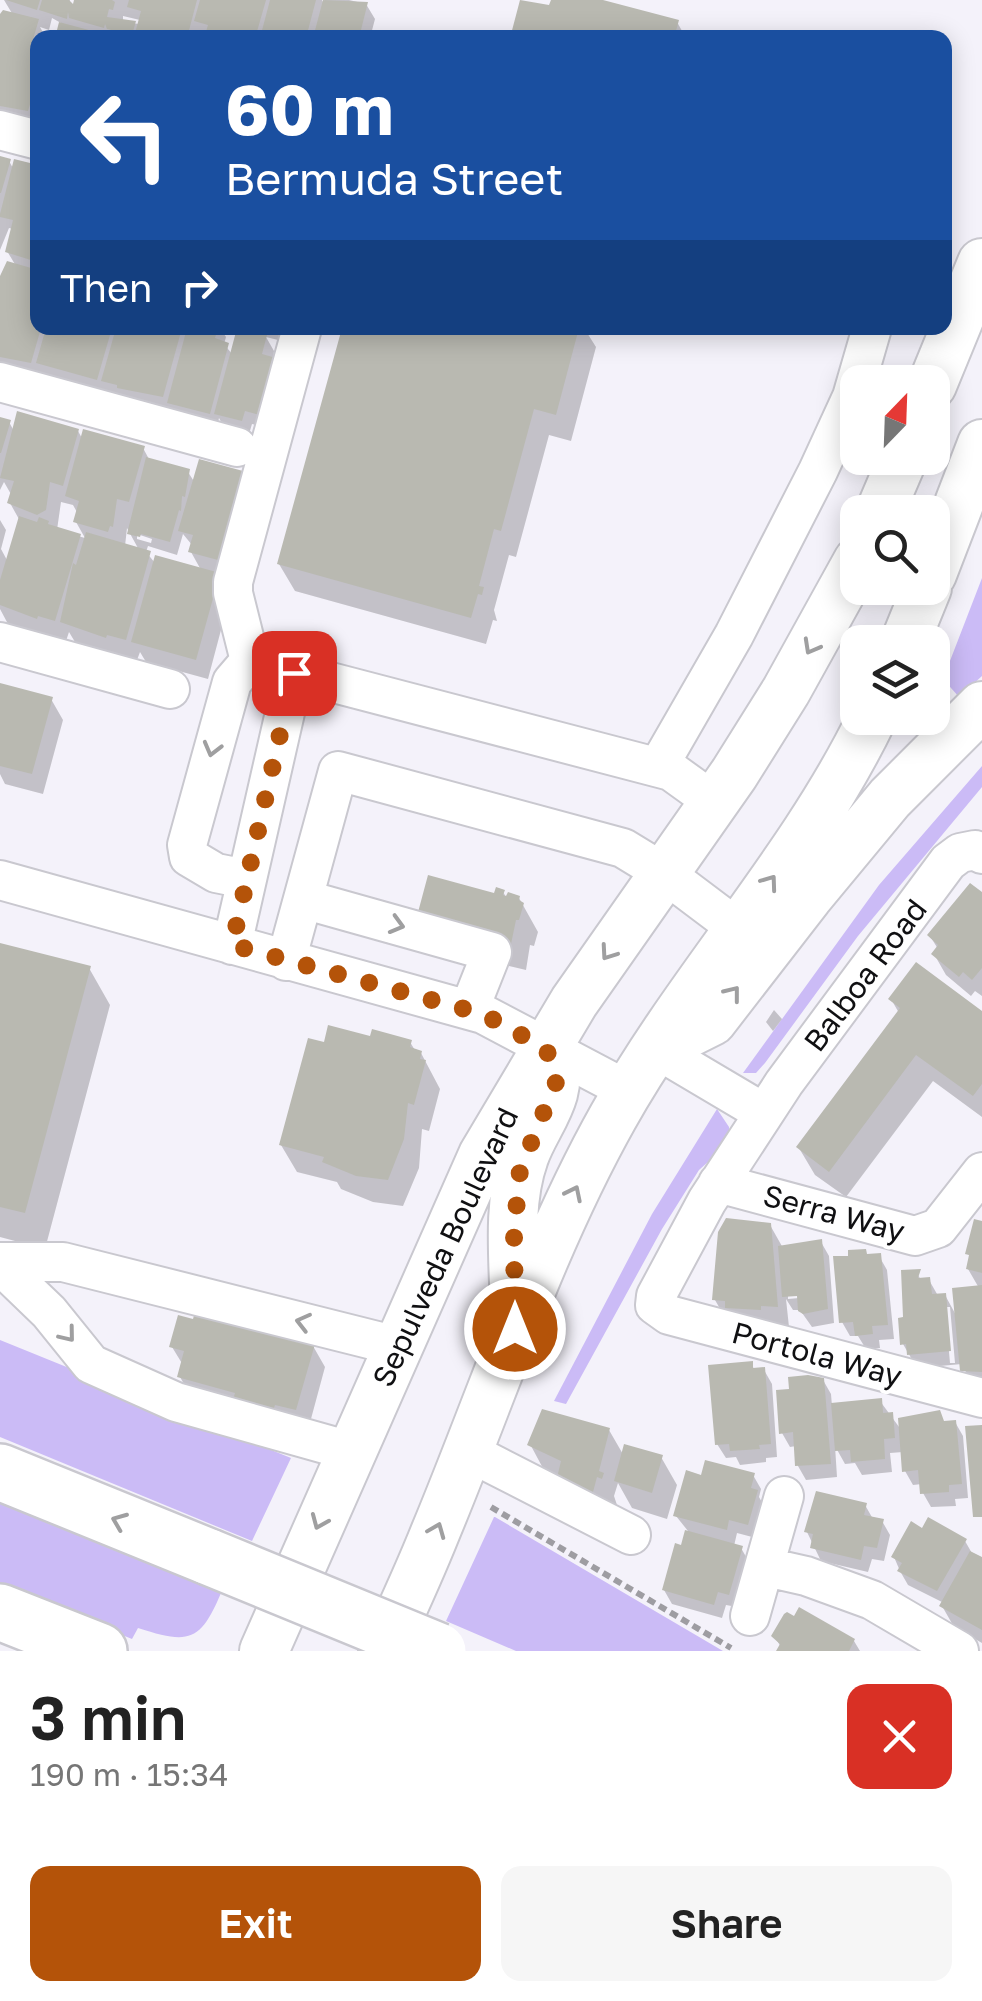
<!DOCTYPE html>
<meta charset="utf-8">
<style>
body{margin:0;font-family:"Golos Text",sans-serif;background:#f6f6f6;color:#222;height:100vh;display:flex;flex-direction:column;font-size:38px;white-space:nowrap}
*{box-sizing:border-box;margin:0}
p{font-size:32px;color:#767676}
.icon{flex:none;width:55px;height:55px;fill:none;stroke:currentColor;stroke-width:2;stroke-linecap:round;stroke-linejoin:round}
.map{position:relative;height:1651px;overflow:hidden}
.drawer{display:flex;flex-direction:column;background:#fff;flex:1}
.drawer>*{flex:none}
.guide{position:absolute;left:30px;top:30px;width:922px;height:305px;border-radius:20px;box-shadow:0 5px 25px #0003;background:#1a4fa0;color:#fff;overflow:hidden}
.needle{width:65px;rotate:23deg}
.buttons{position:absolute;left:840px;top:365px;display:grid;gap:20px}
.buttons a{display:grid;place-items:center;width:110px;height:110px;border-radius:20px;background:#fff;box-shadow:0 5px 25px #0003;font-size:50px}
.pin{position:absolute;display:grid;place-items:center;width:85px;height:85px;color:#fff;margin:-42px;border-radius:20px;box-shadow:0 5px 15px #0006}
.me{position:absolute;width:110px;margin:-55px;rotate:0deg;stroke-linejoin:round;filter:drop-shadow(0 0 8px #0008)}
.turn{display:flex;align-items:center;gap:35px;height:210px;padding:0 30px;font-size:45px}
.turn .icon{width:130px;height:130px;stroke-width:2.5}
.turn b{display:block;font-size:70px;line-height:85px}
.then{display:flex;align-items:center;height:95px;padding:0 30px;background:#0003;gap:20px;font-size:38px}
.round{display:grid;place-items:center;flex:none;width:105px;height:105px;border-radius:20px;background:#f6f6f6}
.head{display:flex;align-items:center;justify-content:space-between;height:170px;padding:0 30px}
h1{font-size:60px;font-weight:600;line-height:75px}
.cta{display:flex;gap:20px;margin-top:auto;padding:20px 30px}
.cta a{flex:1;height:115px;border-radius:20px;background:#b45309;color:#fff;font-size:40px;font-weight:600;line-height:115px;text-align:center}
.cta a+a{background:#f6f6f6;color:#222}
.map>svg:first-child{display:block}
</style>
<div class="map">
<svg width="982" height="1651" viewBox="0 0 982 1651">
<rect width="100%" height="100%" fill="#f4f2fa"/>
<path fill="#cbbbf6" d="M982,578V676L959,697L943,679Z
M982,766V787L858,936L765,1063L756,1073H743L879,885Z
M717,1109L729,1127V1135L718,1153L699,1170L662,1229L566,1404L554,1401L652,1214Z
M0,1340L291,1458L252,1541L0,1437Z
M0,1503L221,1593C200,1643 188,1644 138,1628L132,1639L0,1586Z
M494,1517H495L723,1651H516L446,1621Z"/>
<path fill="#0003" fill-rule="evenodd" d="M4,0H70L69,5L74,8V0H322L324,4L325,0H349L366,4L375,19L370,38H57L61,23L52,18L49,30L40,27L46,38H38V131L0,122V32L13,15ZM123,16L140,20L139,24L123,22Z
M553,0H594L677,22L686,38H513L551,8Z
M0,159L9,161L14,170L38,168V328H113L116,334L118,328H184L188,333L189,328H220L226,337L224,344L232,354L262,336L257,328H290L286,342L266,337L274,351L268,428L252,424L249,434L224,427L219,418L217,427L116,401L111,392L109,400L51,384L45,374L43,383L0,372V295L16,266L7,251L13,229L9,228L0,250Z
M344,328H584L596,347L571,441L549,435L516,557L509,555L494,610L497,621L493,620L486,644L295,591L279,564Z
M0,419L9,422L14,431H78L83,440L143,448L150,461L188,472L195,483L241,473L249,487L225,573L216,571L230,596L208,679L146,662L140,652L137,660L118,657L75,642L69,632L66,641L49,636V638L8,624L0,609V520L6,530L1,549L8,562L20,521L10,503L12,496L4,482L0,490ZM61,502L73,505L78,514L76,522L85,538L57,530ZM127,528L139,550L125,546ZM137,534L152,539L151,543L137,539ZM183,534L192,545L191,552L201,570L155,563L146,552L148,546L177,555Z
M0,685L51,699L63,720L43,794L5,784L0,774Z
M503,892L508,900L519,898L538,932L534,946L530,945L526,970L500,964L496,896Z
M982,894V996L975,991L971,996L946,975L934,954L938,949L930,936Z
M0,946L89,968L110,1005L45,1249L0,1237Z
M891,999L982,1015V1117L933,1081L846,1197L815,1175L799,1148L899,1013Z
M774,1010L782,1019L773,1031L766,1022Z
M371,1039L410,1042L416,1052L421,1053L440,1089L429,1131L422,1129L419,1168L403,1206L373,1202L341,1189L337,1182L297,1172L281,1145L326,1045Z
M982,1224V1390L975,1391L962,1364L917,1368L903,1344L916,1272L921,1280H929L937,1294L945,1295L957,1317L979,1288L968,1269L971,1258L968,1253ZM945,1307H950L955,1363H950Z
M770,1225L783,1248L821,1242L829,1256L834,1323L812,1327L800,1310H793L786,1299L789,1327L727,1321L715,1300ZM788,1294L810,1297L788,1299Z
M879,1256L887,1270L894,1339L879,1340L880,1348L866,1349L858,1336H850L842,1322L850,1258Z
M313,1346L325,1367L308,1430L192,1398L180,1377L183,1365L172,1347Z
M751,1363L755,1371L764,1370L772,1384L777,1457L766,1458V1462L740,1465L736,1457L726,1458L717,1444Z
M823,1380L831,1394L832,1406L880,1401L902,1431L955,1422L963,1436L968,1498L955,1499L956,1506L931,1507L923,1493L922,1484L913,1485L905,1471L903,1452L890,1453L892,1472L862,1475L855,1463L845,1464L835,1446L837,1477L806,1480L798,1466L796,1446L790,1447L782,1433Z
M609,1430L624,1456L661,1457L677,1485L667,1519L632,1508L618,1483L614,1496L617,1505L612,1503L608,1518L545,1472L530,1444Z
M753,1475L761,1489L759,1497L764,1506L756,1538L737,1533L734,1546L741,1548L749,1562L737,1607L726,1605L722,1618L672,1604L664,1590L688,1531L676,1516L703,1478Z
M865,1505L873,1519L882,1521L890,1535L884,1561L872,1559L868,1572L821,1561L807,1532Z
M923,1531L965,1541L973,1555L982,1558V1643L954,1627L942,1606L944,1603L908,1585L900,1571L894,1557Z
M774,1636L854,1641L860,1651H778L781,1647Z"/>
<path fill="#b9b9b1" d="M6,0H40L37,10Z
M42,0H69L73,4L74,0H112L115,2L113,10L109,9L107,17L136,21L132,35L107,29L105,24L104,28L69,18L68,12L67,19L39,10Z
M129,0H197L187,38L134,37L141,11L127,7Z
M200,0H266L256,35L244,32L242,38H204L208,25L194,21Z
M270,0H316L306,38H260Z
M323,0L368,2L359,38H313Z
M520,0L549,5L551,0H603L679,20L674,38H510Z
M3,10L39,19L30,50L38,52V78L28,111L0,106V14Z
M59,22L111,36V38H55Z
M0,156L11,159L1,193H0Z
M14,159L38,165V260L34,261L5,252L13,220L0,217V214Z
M7,261L38,270L33,301L38,302V328H41L31,363L0,357V276Z
M46,328H112L97,380L36,363Z
M116,328H182L163,397L117,388V385L101,381Z
M187,328H218L215,338L229,343L210,414L167,403Z
M237,328L267,335L262,354L276,358L260,415L245,411L242,421L214,414Z
M342,328H579L556,415L534,409L501,531L494,529L479,586L484,587L482,595L478,594L471,618L277,564Z
M17,411L79,429L63,486L50,482L46,510L37,515L7,503L14,481L0,478Z
M0,417L11,420L1,453H0Z
M83,429L145,446L129,502L117,499L113,527L110,526L108,532L73,522L79,501L65,496Z
M146,457L190,469L185,497L182,496L181,511L179,510L170,542L141,534L140,537L127,534Z
M199,459L243,471L218,560L188,552L193,535L178,531Z
M19,516L37,522L39,517L49,521L48,524L81,534L55,621L38,616L37,619L0,605V580Z
M86,532L151,551L126,640L107,635L106,638L60,622L73,563L76,565Z
M155,555L220,573L196,660L131,642Z
M0,683L53,697L32,774L0,766Z
M428,875L494,893L496,887L505,890L503,895L506,896L508,892L520,896L519,900L524,903L519,920H516L511,944L417,916Z
M970,883L982,892V968L972,980L963,972L959,977L931,954L938,945L927,935Z
M0,943L91,966L25,1213L0,1207Z
M916,962L982,1011V1084L973,1096L916,1055L829,1172L796,1147L900,1008L888,999Z
M328,1025L370,1036L372,1029L412,1040L410,1047L422,1051L420,1059L426,1060L414,1105L408,1103L404,1139L388,1180L356,1176L322,1162L324,1157L279,1145L308,1038L324,1042Z
M726,1218L771,1223L778,1307L761,1306V1310L725,1308V1301L712,1300L718,1232Z
M974,1219L982,1221V1273L966,1269L969,1255L965,1254Z
M822,1239L828,1309L803,1314L798,1311L797,1296L782,1297L778,1246Z
M866,1249L867,1254L881,1253L888,1325L872,1326L873,1334L855,1336L853,1322L839,1323L833,1256H848V1250Z
M921,1269L918,1278L930,1277L932,1294L946,1293L951,1351L907,1355L906,1344L900,1345L898,1318L903,1317L901,1270Z
M982,1285V1372L960,1371L952,1288Z
M195,1312L315,1344L296,1410L275,1405L272,1414L232,1403L235,1393L177,1377L184,1351L169,1347L178,1315L193,1319Z
M753,1361V1368L765,1367L771,1444L759,1445L760,1449L730,1451L729,1444L715,1445L708,1365Z
M808,1375L824,1378L831,1464L795,1466L793,1432L779,1434L776,1390L789,1389L788,1377Z
M882,1398L883,1413L893,1412L895,1438L884,1439L885,1459L851,1462L850,1450L835,1451L831,1403Z
M542,1409L610,1428L599,1471L604,1473L602,1479L597,1477L593,1492L556,1482L561,1461L527,1445Z
M940,1410L944,1421L956,1420L962,1484L949,1485V1492L920,1494L918,1470L902,1472L898,1418Z
M982,1425V1517H973L965,1426Z
M624,1444L663,1455L652,1493L614,1481Z
M705,1460L755,1473L751,1488L758,1490L748,1525L729,1520L727,1530L673,1516L686,1470L701,1475Z
M816,1491L867,1503L864,1515L884,1519L877,1548L864,1546L861,1560L810,1548L813,1534L804,1532Z
M928,1517L967,1539L937,1591L897,1571L902,1563L891,1557L911,1521L922,1528Z
M685,1530L743,1546L729,1595L718,1592L714,1605L662,1590L675,1543L681,1545Z
M970,1551L982,1557V1630L939,1606Z
M799,1607L855,1639L849,1651H776L780,1644L771,1636L784,1614L787,1612L794,1616Z"/>
<g fill="none" stroke-linecap="round" stroke-linejoin="round">
<g stroke="#c9c8cf" stroke-width="42">
<path id="minor" d="M0,130L38,140
M302,328L233,582V593L250,661L671,771L714,802
M0,382L237,447
M0,642L170,689
M658,767L734,635L818,471L852,397L872,328
M982,854L975,850L960,853L948,862L784,1083L707,1201L656,1296L655,1305L669,1315L982,1398
M246,879L216,873L189,857L187,845L232,682L250,661
M0,880L483,1014L629,1091
M303,899L492,952L469,1010
M232,945L294,673
M286,961L338,771L623,848L664,873L737,928
M656,1049L764,1113
M718,1183L915,1236L938,1228L982,1172
M0,1262H63L397,1346
M0,1265L49,1312L91,1364L176,1402L350,1451
M467,1451L631,1535
M766,1567L806,1576L872,1600L959,1651
M750,1616L784,1496"/>
</g>
<g stroke="#c9c8cf" stroke-width="52">
<path id="major" d="M932,385L982,263
M880,512L903,458
M932,574L982,444
M905,642L927,588
M672,1041L712,1021L808,897L890,798L982,706
M515,1311C514,1262 507,1204 524,1157C535,1124 567,1093 551,1057
M264,1651L483,1155L574,1002L734,774L786,691L858,561
M383,1651C401,1612 419,1573 435,1533C493,1394 539,1249 613,1117C691,978 803,861 872,718"/>
</g>
<g stroke="#c9c8cf" stroke-width="60">
<path id="highway" d="M0,1472L209,1557
M0,1612L99,1651"/>
</g>
<path stroke="#9e9da2" stroke-width="6" stroke-dasharray="8 5" stroke-linecap="butt" d="M491,1507L731,1648"/>
<use href="#minor" stroke="#fff" stroke-width="38"/>
<use href="#major" stroke="#fff" stroke-width="48"/>
<use href="#highway" stroke="#fff" stroke-width="55"/>
<g stroke="#c9c8cf" stroke-width="60" stroke-linecap="butt">
<path id="highway-bridge" d="M209,1557L438,1651"/>
</g>
<use href="#highway-bridge" stroke="#fff" stroke-width="55"/>
</g>
<defs><path id="oneway-chevron" d="M-2-3.5L2.5 0L-2 3.5" fill="none" stroke-width="1.6" stroke-linecap="round" stroke-linejoin="round" transform="scale(2.5)"/></defs>
<g stroke="#9f9fa0">
<use href="#oneway-chevron" transform="translate(811 647) rotate(119)"/>
<use href="#oneway-chevron" transform="translate(212 749) rotate(105)"/>
<use href="#oneway-chevron" transform="translate(770 882) rotate(-54)"/>
<use href="#oneway-chevron" transform="translate(397 925) rotate(16)"/>
<use href="#oneway-chevron" transform="translate(608 953) rotate(125)"/>
<use href="#oneway-chevron" transform="translate(733 993) rotate(-52)"/>
<use href="#oneway-chevron" transform="translate(574 1193) rotate(-64)"/>
<use href="#oneway-chevron" transform="translate(303 1322) rotate(-166)"/>
<use href="#oneway-chevron" transform="translate(68 1335) rotate(51)"/>
<use href="#oneway-chevron" transform="translate(119 1521) rotate(-158)"/>
<use href="#oneway-chevron" transform="translate(319 1522) rotate(113)"/>
<use href="#oneway-chevron" transform="translate(437 1530) rotate(-68)"/>
</g>
<g fill="none" stroke-linecap="round" stroke-linejoin="round">
<path stroke="#b45309" stroke-width="18" stroke-dasharray="0 32.4" d="M294,673L232,945L483,1014L545,1048L556,1069L557,1080L520,1170L514,1232L515,1329"/>
</g>
<g text-anchor="middle" dominant-baseline="central" stroke-width="8" stroke-linejoin="round" paint-order="stroke">
<g font-size="30" fill="#101012" stroke="#fff">
<text transform="translate(865 975) rotate(-53)">Balboa Road</text>
<text transform="translate(834 1213) rotate(15)">Serra Way</text>
<text transform="translate(445 1247) rotate(-65)">Sepulveda Boulevard</text>
<text transform="translate(817 1354) rotate(15)">Portola Way</text>
</g>
</g>
</svg>
<div class="buttons">
<a><svg class="needle" viewBox="-14 -14 28 28"><path d="M0-13l5 13h-10z" fill="#e53935"/><path d="M0 13l5-13h-10z" fill="#767676"/></svg></a>
<a><svg class="icon" aria-label="search" viewBox="0 0 24 24"><circle cx="10" cy="10" r="6"/><path d="M15 15l6 6"/></svg></a>
<a><svg class="icon" aria-label="layers" viewBox="0 0 24 24"><path d="M12 4l9 5-9 5-9-5zM3 14l9 5 9-5"/></svg></a>
</div>
<div class="pin" style="left:294px;top:673px;background:#d93025"><svg class="icon" aria-label="arrive" viewBox="0 0 24 24"><path d="M6 21V4h12l-3 4 3 4H6"/></svg></div>
<svg class="me" style="left:515px;top:1329px" viewBox="-20 -20 40 40"><circle r="17" fill="#b45309" stroke="#fff" stroke-width="3"/><path d="M0-11L8 9 0 5-8 9z" fill="#fff"/></svg>
<div class="guide">
<div class="turn"><svg class="icon" aria-label="left" viewBox="0 0 24 24"><path d="M17 20v-9H6M10 6l-5 5 5 5"/></svg><div><b>60 m</b>Bermuda Street</div></div>
<div class="then">Then<svg class="icon" aria-label="right" viewBox="0 0 24 24"><path d="M7 20v-9h11M14 6l5 5-5 5"/></svg></div>
</div>
</div>
<section class="drawer">
<div class="head"><div><h1>3 min</h1><p>190 m · 15:34</p></div><a class="round" style="background:#d93025;color:#fff"><svg class="icon" aria-label="close" viewBox="0 0 24 24"><path d="M6 6l12 12M18 6L6 18"/></svg></a></div>
<div class="cta"><a>Exit</a><a>Share</a></div>
</section>
